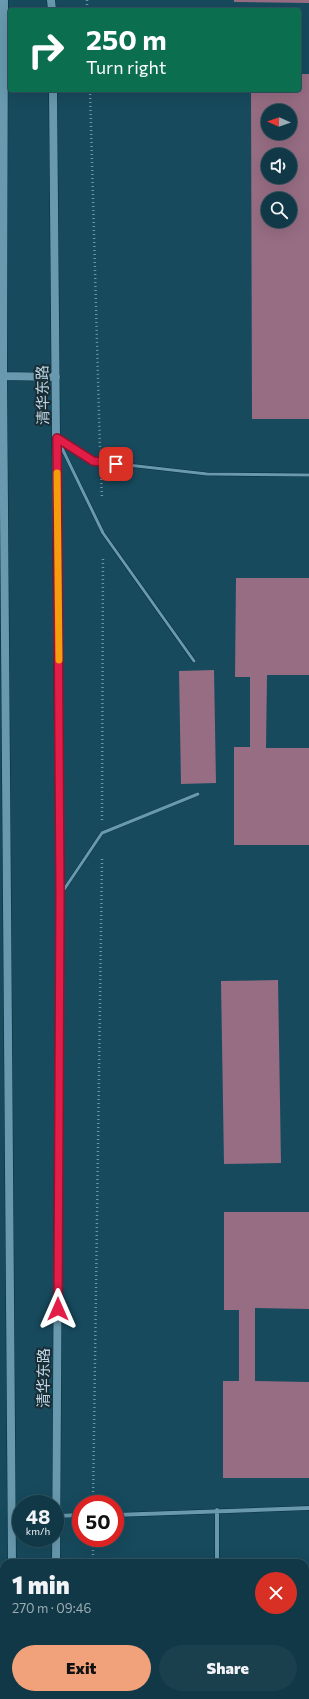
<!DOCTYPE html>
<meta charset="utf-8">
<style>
body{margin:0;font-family:Commissioner,"Noto Sans SC",sans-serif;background:#1a3f4d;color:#f1f3f6;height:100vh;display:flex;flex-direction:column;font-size:15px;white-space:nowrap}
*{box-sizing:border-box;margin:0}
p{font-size:13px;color:#9cacb3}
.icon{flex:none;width:22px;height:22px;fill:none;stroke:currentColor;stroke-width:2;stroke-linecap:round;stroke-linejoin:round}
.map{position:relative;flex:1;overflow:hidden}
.panel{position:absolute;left:0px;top:1559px;width:309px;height:140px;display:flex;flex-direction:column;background:#113846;border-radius:12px 12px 0 0;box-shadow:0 4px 16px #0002,0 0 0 1px #30525f}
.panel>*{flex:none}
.banner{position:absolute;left:8px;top:8px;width:293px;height:84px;border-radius:4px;box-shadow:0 4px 16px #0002,0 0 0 1px #30525f;background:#0b6e4f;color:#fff;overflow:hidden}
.needle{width:26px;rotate:272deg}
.buttons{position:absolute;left:261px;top:104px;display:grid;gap:8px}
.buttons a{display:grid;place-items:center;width:36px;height:36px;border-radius:50%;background:#113846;box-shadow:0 4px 16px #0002,0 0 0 1px #30525f;font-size:20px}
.speed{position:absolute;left:12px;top:1495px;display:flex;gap:8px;font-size:20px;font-weight:700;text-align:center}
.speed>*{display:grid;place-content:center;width:52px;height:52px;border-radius:50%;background:#113846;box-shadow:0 4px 16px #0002,0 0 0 1px #30525f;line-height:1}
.speed small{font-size:10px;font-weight:400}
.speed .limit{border:6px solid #d22;background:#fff;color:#111}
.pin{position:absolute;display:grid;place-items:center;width:34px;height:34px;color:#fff;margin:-17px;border-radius:8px;box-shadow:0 2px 6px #0006}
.me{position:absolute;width:44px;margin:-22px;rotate:0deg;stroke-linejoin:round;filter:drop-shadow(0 0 3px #0008)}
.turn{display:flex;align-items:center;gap:14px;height:84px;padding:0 12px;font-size:18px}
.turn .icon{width:52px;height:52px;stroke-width:2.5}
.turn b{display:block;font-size:28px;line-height:34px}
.round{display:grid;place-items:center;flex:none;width:42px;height:42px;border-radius:21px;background:#1a3f4d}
.headline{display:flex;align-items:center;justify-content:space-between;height:68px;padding:0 12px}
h1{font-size:24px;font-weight:800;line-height:30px}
.primary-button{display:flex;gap:8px;margin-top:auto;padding:8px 12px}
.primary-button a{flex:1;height:46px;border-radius:24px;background:#f1a27b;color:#111;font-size:16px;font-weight:800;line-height:46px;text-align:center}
.primary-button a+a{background:#1a3f4d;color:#f1f3f6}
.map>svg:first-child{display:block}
</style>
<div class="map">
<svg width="309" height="1699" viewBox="0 0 309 1699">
<rect width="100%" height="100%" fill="#174a5d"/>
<path fill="#976d83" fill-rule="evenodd" d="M234,0H309V3L234,2Z
M299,74H309V419H252L251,90H299ZM268,111H290V133H268ZM268,155H290V177H268ZM268,199H290V221H268Z
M236,578H309V675H267L266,748H309V845H234V747H250V677H235Z
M214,670L216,783L181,784L179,671Z
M278,980L281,1163L224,1164L221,981Z
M224,1212H309V1309L255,1308V1381L309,1382V1478H223V1381H239V1310H224Z
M305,1659H309V1699H249V1695H305Z"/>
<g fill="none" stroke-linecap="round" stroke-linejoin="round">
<g stroke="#072f3d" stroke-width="4">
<path id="lane" d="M57,438L93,461L207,474L309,475
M59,442L103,533L194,661
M63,891L102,833L198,794"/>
</g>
<g stroke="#072f3d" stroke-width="5">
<path id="street" d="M115,1515L309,1508
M56,1516L81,1515
M217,1563V1510
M217,1699V1695"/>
</g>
<g stroke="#072f3d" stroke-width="9">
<path id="secondary" d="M4,0L3,376L12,1563
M51,0L52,10
M53,90L60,895L56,1563
M3,376L56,377
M14,1695V1699
M55,1699V1695"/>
</g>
<path stroke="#7095a3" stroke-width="2.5" stroke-dasharray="1 3" stroke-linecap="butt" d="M87,0V10
M90,90L100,450
M101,475L102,498
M102,820L103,557
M93,1504L102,859
M93,1538V1563
M95,1695V1699
M112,1695V1699"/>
<use href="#lane" stroke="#6899ae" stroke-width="3"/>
<use href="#street" stroke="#6899ae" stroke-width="4"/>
<use href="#secondary" stroke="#6899ae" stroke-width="8"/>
</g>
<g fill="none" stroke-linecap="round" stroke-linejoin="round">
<g stroke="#92132f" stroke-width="10">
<path id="route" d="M58,1309L60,895L57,438L93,461L116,464"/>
</g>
<use href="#route" stroke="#e11d48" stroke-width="7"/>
<path stroke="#f59e0b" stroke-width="7" d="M57,473L59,660"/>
</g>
<g text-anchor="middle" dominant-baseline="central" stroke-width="4" stroke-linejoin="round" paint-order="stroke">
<g font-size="15" fill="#bdd6e1" stroke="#192d36">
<text transform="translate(42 395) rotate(-91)">清华东路</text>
<text transform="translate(43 1378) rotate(-90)">清华东路</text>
</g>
</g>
</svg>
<div class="buttons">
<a><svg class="needle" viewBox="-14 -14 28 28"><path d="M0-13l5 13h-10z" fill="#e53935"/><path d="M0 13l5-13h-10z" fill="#9cacb3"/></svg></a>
<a><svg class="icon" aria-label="sound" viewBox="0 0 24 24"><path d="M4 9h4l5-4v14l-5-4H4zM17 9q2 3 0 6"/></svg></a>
<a><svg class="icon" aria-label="search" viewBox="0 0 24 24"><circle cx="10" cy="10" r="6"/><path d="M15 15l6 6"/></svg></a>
</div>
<div class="speed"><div>48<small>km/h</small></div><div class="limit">50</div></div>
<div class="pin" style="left:116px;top:464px;background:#d93025"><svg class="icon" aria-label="arrive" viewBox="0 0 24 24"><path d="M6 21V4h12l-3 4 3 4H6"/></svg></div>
<svg class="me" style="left:58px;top:1309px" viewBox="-20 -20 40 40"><path d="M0-17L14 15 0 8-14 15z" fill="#e11d48" stroke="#fff" stroke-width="4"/></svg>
<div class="banner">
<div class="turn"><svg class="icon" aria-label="right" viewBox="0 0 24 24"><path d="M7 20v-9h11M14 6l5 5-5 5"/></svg><div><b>250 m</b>Turn right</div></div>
</div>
<section class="panel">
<div class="headline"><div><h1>1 min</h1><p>270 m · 09:46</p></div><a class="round" style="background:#d93025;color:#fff"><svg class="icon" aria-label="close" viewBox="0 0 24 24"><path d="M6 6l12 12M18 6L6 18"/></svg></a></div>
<div class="primary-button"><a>Exit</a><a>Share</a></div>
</section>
</div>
